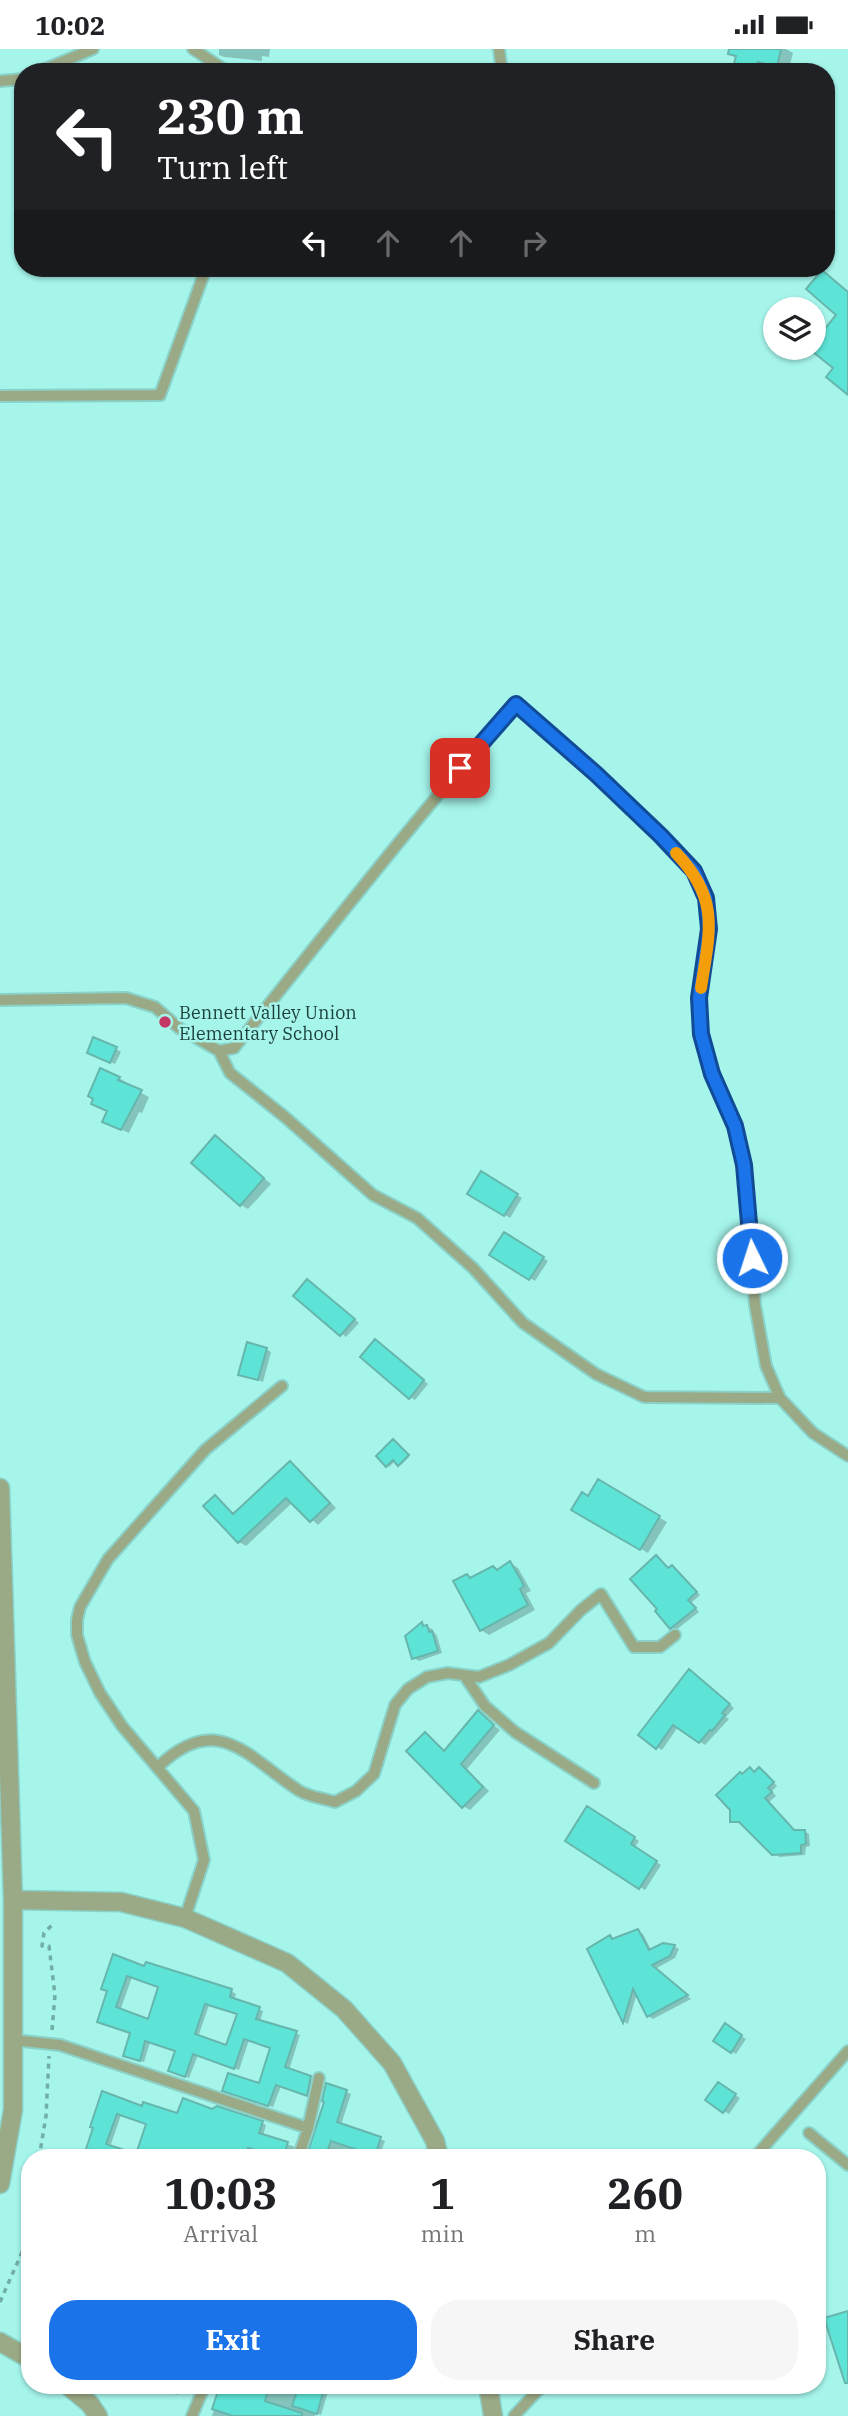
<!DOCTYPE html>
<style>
body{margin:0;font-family:"IBM Plex Serif",serif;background:#f6f6f6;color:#202124;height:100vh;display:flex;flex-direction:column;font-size:26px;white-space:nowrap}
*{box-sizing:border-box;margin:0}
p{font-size:23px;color:#757577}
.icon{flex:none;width:38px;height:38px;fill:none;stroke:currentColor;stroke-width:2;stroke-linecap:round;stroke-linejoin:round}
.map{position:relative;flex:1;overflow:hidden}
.drawer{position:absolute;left:21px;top:2100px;width:805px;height:245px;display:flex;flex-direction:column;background:#fff;border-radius:28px;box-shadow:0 2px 5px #0004}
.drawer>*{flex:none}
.top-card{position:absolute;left:14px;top:14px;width:821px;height:214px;border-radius:28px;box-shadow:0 2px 5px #0004;background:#202124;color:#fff;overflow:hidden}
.controls{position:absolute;left:763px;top:248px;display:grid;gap:14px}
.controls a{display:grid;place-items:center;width:63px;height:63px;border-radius:50%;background:#fff;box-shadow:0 2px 5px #0004;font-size:35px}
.pin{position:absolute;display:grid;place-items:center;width:60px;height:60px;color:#fff;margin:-30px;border-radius:14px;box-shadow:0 4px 10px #0006}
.me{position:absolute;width:77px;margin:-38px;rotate:356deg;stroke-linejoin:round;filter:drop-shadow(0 0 5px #0008)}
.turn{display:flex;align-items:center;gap:24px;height:147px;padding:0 28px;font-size:32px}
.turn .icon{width:91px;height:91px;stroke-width:2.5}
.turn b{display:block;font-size:49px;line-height:60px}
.lanes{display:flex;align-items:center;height:66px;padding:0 28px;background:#0003;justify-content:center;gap:35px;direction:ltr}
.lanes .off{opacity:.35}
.eta{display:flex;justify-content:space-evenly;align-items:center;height:119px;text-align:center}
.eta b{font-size:42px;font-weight:800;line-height:49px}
.action{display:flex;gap:14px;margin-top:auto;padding:14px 28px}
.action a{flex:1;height:80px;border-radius:28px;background:#1a73e8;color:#fff;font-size:28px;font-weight:800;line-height:80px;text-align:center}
.action a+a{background:#f6f6f6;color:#202124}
.status{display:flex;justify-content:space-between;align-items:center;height:49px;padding:0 35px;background:#fff;direction:ltr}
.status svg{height:19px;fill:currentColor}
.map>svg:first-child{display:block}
</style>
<div class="status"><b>10:02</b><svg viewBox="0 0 49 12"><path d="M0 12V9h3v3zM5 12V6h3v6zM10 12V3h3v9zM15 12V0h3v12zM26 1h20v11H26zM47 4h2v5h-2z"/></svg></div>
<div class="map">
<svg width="848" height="2367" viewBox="0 0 848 2367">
<rect width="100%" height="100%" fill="#a5f5eb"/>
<path fill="#0003" fill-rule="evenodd" d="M219,0H270L269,8L262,7V12L224,8L219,6Z
M732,0H786L793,4L788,23L769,18L768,23H734L737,10L733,7L734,1Z
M116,1000L121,1003L115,1015L94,1006Z
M119,1029L127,1034L126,1036L149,1048L142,1064L139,1063L129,1084L112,1076L109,1062L101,1059Z
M215,1088L271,1135L248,1160L241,1156Z
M481,1125L522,1149L510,1169L469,1144Z
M505,1185L548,1212L535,1232L492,1205Z
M312,1235L359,1274L346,1288L295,1247Z
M381,1295L428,1335L415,1351L410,1348Z
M266,1300L271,1303L263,1333L240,1325Z
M396,1394L409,1408L401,1416L396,1411L389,1418L387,1416Z
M290,1414L297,1418L336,1459L318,1476L293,1453L246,1497L239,1493L215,1449L235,1466Z
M598,1433L667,1473L648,1504L574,1460L589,1449Z
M656,1508L670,1520L672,1518L677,1521L700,1546L691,1554L699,1563L676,1581L671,1578Z
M510,1514L518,1519L531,1542L526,1544L535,1561L489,1586L481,1581L467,1527L472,1530L497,1522Z
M422,1575L432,1580L437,1587L442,1604L419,1612L414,1609Z
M694,1625L734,1659L726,1668L729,1670L705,1696L678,1678L662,1701L657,1698Z
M478,1664L500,1681L467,1720L489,1742L470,1761L463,1757L426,1685L446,1702Z
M750,1720L756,1724L760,1720L765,1723L777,1737L772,1742L776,1747L769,1753L796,1782H804L809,1785L810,1797L806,1798L805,1806L779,1808L744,1775L732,1772L743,1727Z
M588,1760L639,1792L634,1799L661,1816L645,1841L567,1791Z
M638,1882L643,1885L651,1901L674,1897L679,1900L675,1909L655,1920L691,1950L653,1970L648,1967L637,1944L628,1975L624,1973L589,1901L610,1888L614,1891Z
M114,1908L146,1919L231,1942L236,1945L234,1951L263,1962L260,1973L300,1986L289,2021L314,2031L311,2048L281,2037L273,2058L228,2044L261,2036L272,1999L249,1991L239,2021L198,2006L189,2029L175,2023L177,2002L150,1993L144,2013L130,2009L132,1985L103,1974ZM132,1928L160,1938L149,1972L120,1962ZM209,1956L239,1965L228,1998L198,1988Z
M726,1977L746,1990L736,2005L716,1992Z
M718,2035L740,2049L729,2065L707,2051Z
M346,2043L351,2045L341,2076L385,2092L379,2108L359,2101L357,2109H308Z
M104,2045L143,2059L178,2067L213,2062L262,2074L266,2076L263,2087L298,2099L296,2109H219L202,2103L200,2107L192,2103L190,2109H88ZM121,2066L148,2075L137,2108L110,2098Z
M152,2336H182L178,2346Z
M222,2336H330L321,2366L316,2364L315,2367H212Z"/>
<path fill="#5de4d6" stroke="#67b6ad" stroke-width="2" fill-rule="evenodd" d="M729,0H781L777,18L758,13L755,23H732L736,7L728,5Z
M822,221L848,243V346L826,328L833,319L808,299H814V293L836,266L806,240Z
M93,988L117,998L110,1014L87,1004Z
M100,1019L120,1028L118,1031L142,1041L121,1081L102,1073L107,1062L91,1055L93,1050L88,1047Z
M215,1086L264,1129L240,1157L191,1114Z
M481,1122L518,1145L504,1167L467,1145Z
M504,1183L544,1208L529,1231L489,1206Z
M307,1230L355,1270L340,1287L293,1247Z
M375,1290L424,1331L409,1350L360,1308Z
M247,1293L267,1299L258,1331L238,1326Z
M393,1390L409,1406L398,1417L393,1411L386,1418L376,1407Z
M290,1412L330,1454L310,1473L286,1449L238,1494L203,1457L215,1446L233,1465Z
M598,1430L660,1467L640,1501L571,1461L582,1443L588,1447Z
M656,1506L668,1519L672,1516L697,1543L688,1551L696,1559L670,1580L655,1562L657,1560L630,1530Z
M510,1512L521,1531L524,1537L520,1540L528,1556L480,1582L453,1532L467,1525L470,1529L493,1517L497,1521Z
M422,1573L423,1577L427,1576L429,1583L432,1582L438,1602L412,1610L405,1587Z
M689,1620L730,1655L722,1664L725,1666L712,1682L710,1681L699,1694L673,1676L656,1700L638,1686Z
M478,1661L494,1676L461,1715L483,1738L462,1759L406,1702L425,1683L444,1702Z
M750,1718L754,1723L759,1718L774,1733L768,1739L772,1743L765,1749L794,1781H805L806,1795L801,1796V1804L772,1806L739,1773H730V1761L716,1746L740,1723L742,1725Z
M587,1757L635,1788L631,1795L657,1812L639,1840L565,1792Z
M638,1880L649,1901L663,1894L675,1896L670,1907L652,1916L688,1946L647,1968L633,1940L623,1974L587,1900L610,1886L612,1890Z
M113,1905L144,1917L146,1913L232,1940L230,1948L260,1958L256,1970L297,1982L285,2018L311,2027L307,2047L276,2036L268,2057L222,2042L228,2024L259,2034L270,1999L244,1990L234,2020L193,2005L185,2028L168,2022L175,2002L145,1992L140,2012L123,2007L130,1984L97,1973L107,1942L101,1940ZM127,1927L158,1938L148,1970L116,1958ZM205,1955L237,1965L226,1996L195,1985Z
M725,1974L742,1986L731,2004L713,1992Z
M718,2033L736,2045L723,2064L705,2051Z
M326,2034L347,2041L337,2073L381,2088L375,2107L331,2092L325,2109H306L324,2053L322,2052Z
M102,2042L142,2057L143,2053L177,2064L183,2049L212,2060L217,2057L263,2072L259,2084L288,2093L283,2109L248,2099L245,2109H218L197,2102L196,2106L187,2102L185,2109H83L93,2079L90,2078ZM117,2065L146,2075L136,2105L106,2095Z
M848,2262V2334H845L824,2269Z
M220,2336H260L269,2339L265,2352L302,2364V2367H233L212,2360Z
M305,2336H325L317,2365L292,2357L297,2342L302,2344Z"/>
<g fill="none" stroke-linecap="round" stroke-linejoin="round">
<g stroke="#8ad1c8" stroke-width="14">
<path id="service" d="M193,0L228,23
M499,0L502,23
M38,23L93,0
M0,32L23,30
M0,347L160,346L206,219
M0,951L126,949L155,958L179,979L219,1002L234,999C327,883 418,766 516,655L596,725L661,787L694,822L706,848L709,880L699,949L700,985L712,1025L735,1077L744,1116L755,1256L766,1317L780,1349L813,1384L848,1407
M219,1002L230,1024L285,1068L373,1146L417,1169L473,1219L523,1274L596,1325L644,1348L780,1349
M464,1626L485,1657L515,1683L594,1734
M158,1718C217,1661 248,1708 298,1741C308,1748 323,1749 335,1753L356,1742L374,1725L395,1656L408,1640L427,1628L448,1624L479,1628L509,1616L549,1594L581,1561L601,1545L634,1598H660L675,1586
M185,1869L204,1811L194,1762L122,1677L100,1644L85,1613L77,1586V1571L80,1558L108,1510L205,1401L282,1337
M13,1991L60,1996L308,2079L298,2109
M308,2079L319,2029
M809,2084L848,2116
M754,2109L848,2002
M192,2367L205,2336
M514,2367L543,2336"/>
</g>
<g stroke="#8ad1c8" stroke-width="21">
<path id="minor" d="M0,2293L30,2310
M67,2336L90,2355L98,2367"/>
</g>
<g stroke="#8ad1c8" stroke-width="21">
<path id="tertiary" d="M0,1439L13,1851V2061L0,2135
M13,1851L121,1853L185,1869L287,1914L344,1960L392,2014L435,2092L439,2109
M488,2336L493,2367"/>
</g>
<path stroke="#70aea6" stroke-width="3.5" stroke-dasharray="5 5" stroke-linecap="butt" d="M52,1981L55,1946L49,1897H42L44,1884L52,1876
M39,2109L46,2067L49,2007
M0,2253L23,2201L30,2161"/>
<use href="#service" stroke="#9baa86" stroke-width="10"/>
<use href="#minor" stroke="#9baa86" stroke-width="18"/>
<use href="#tertiary" stroke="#9baa86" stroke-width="18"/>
</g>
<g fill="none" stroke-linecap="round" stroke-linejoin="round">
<g stroke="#114b97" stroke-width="18">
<path id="route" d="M460,719L516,655L596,725L661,787L694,822L706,849L709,880L699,949L701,985L712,1025L735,1077L744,1116L752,1209"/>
</g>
<use href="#route" stroke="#1a73e8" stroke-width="12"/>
<path stroke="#f59e0b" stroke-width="12" d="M676,804C720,850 710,881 701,939"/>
</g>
<circle fill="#c53764" stroke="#a5f5eb" stroke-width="2.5" cx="165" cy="973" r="7"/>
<g text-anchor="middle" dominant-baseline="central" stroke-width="5" stroke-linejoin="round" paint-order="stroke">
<g font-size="18" fill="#1d3f3b" stroke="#a5f5eb" text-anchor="start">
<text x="179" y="963">Bennett Valley Union<tspan x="179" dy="21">Elementary School</tspan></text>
</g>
</g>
</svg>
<div class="controls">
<a><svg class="icon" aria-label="layers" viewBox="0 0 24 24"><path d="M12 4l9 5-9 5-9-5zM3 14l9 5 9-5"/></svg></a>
</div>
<div class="pin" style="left:460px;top:719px;background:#d93025"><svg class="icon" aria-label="arrive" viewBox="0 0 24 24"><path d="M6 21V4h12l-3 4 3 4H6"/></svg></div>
<svg class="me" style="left:752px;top:1209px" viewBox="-20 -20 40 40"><circle r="17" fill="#1a73e8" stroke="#fff" stroke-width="3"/><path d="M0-11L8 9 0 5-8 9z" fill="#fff"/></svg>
<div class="top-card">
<div class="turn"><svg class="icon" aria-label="left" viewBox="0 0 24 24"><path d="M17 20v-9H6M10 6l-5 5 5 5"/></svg><div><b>230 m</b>Turn left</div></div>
<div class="lanes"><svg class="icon" aria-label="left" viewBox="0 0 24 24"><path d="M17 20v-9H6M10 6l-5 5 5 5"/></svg><svg class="icon off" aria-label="ahead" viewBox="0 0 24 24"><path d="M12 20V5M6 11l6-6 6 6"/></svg><svg class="icon off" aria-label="ahead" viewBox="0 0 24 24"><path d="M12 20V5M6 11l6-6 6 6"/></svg><svg class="icon off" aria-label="right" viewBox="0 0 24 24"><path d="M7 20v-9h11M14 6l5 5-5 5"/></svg></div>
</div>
<section class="drawer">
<div class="eta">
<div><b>10:03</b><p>Arrival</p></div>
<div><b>1</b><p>min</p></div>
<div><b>260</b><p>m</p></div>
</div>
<div class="action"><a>Exit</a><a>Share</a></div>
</section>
</div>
